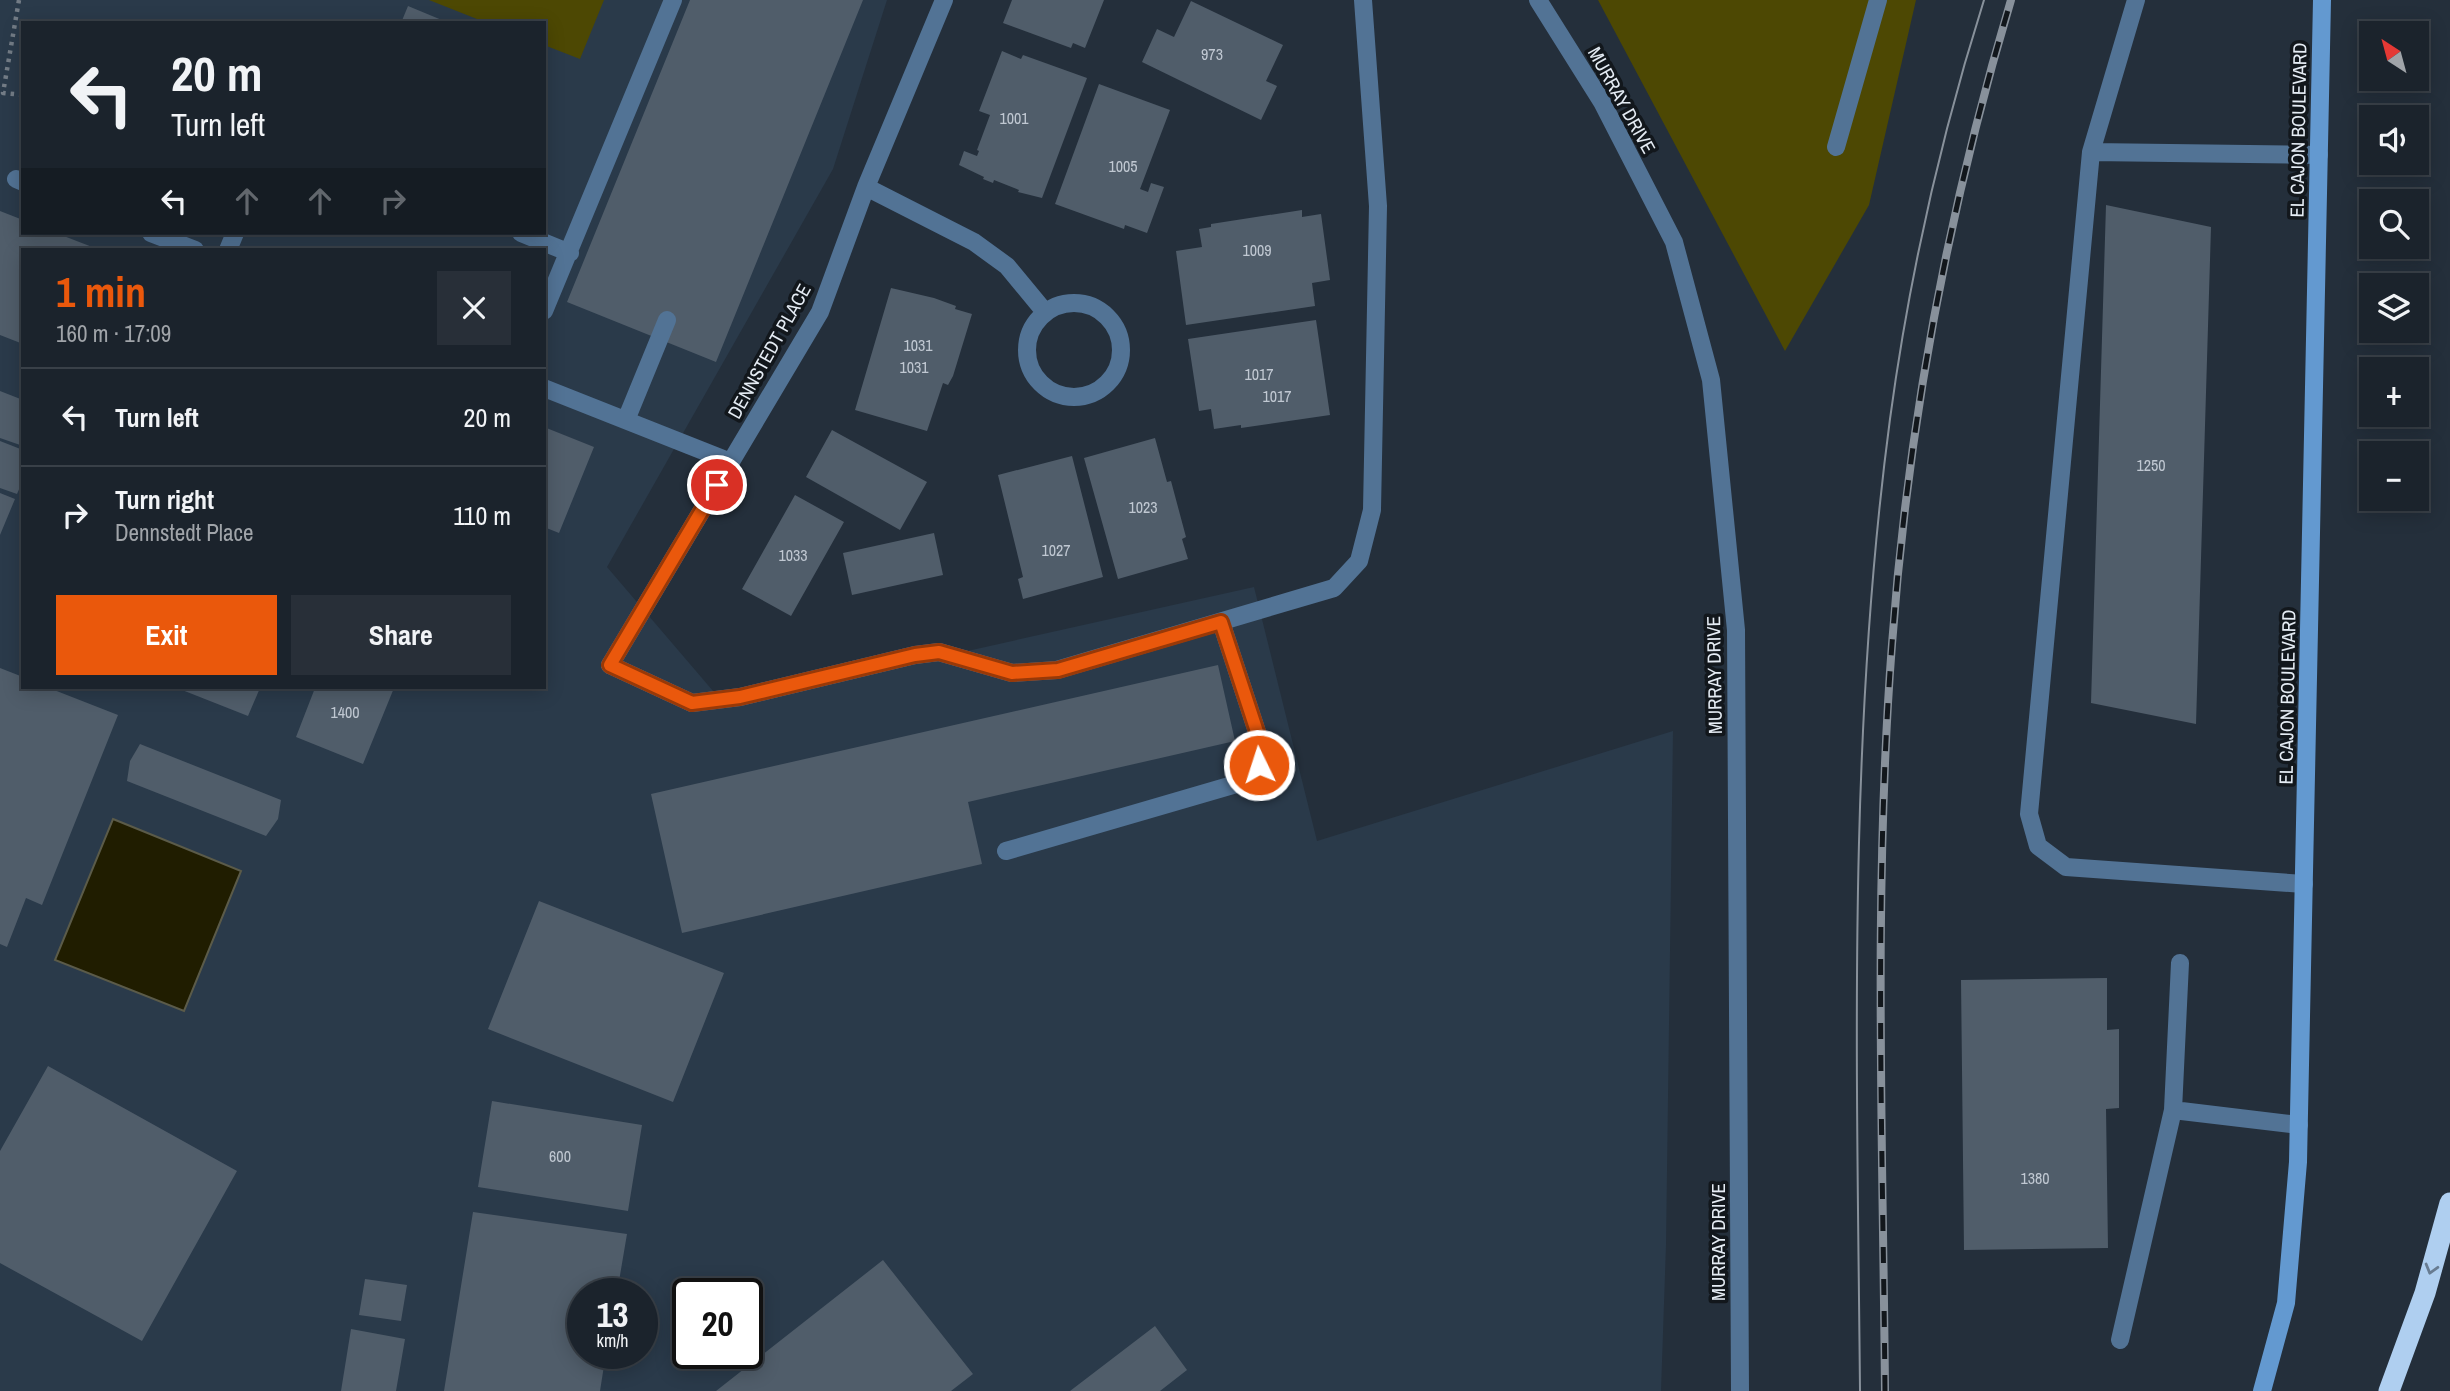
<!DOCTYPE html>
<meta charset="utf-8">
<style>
body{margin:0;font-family:"Archivo Narrow",sans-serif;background:#282f38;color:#f1f3f6;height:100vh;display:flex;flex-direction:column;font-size:26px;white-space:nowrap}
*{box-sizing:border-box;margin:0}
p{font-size:23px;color:#a0a4a9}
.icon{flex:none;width:38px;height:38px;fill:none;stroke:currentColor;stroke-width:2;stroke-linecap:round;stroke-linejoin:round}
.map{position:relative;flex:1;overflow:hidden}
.details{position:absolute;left:21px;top:248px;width:525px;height:441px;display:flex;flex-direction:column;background:#1b232c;border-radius:0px;box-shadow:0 4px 18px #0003,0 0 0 2px #394048}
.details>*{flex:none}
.banner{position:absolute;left:21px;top:21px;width:525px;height:214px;border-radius:0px;box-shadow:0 4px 18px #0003,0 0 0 2px #394048;background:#1b232c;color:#f1f3f6;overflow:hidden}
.needle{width:46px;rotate:324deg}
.controls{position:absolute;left:2359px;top:21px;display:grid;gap:14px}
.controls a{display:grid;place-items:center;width:70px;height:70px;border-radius:0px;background:#1b232c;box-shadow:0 4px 18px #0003,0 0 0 2px #394048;font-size:35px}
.speed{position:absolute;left:567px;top:1278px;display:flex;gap:14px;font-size:35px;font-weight:700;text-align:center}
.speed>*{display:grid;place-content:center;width:91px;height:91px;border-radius:50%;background:#1b232c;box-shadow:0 4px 18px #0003,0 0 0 2px #394048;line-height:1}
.speed small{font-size:18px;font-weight:400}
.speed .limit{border:4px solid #111;border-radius:10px;background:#fff;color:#111}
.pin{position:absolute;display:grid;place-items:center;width:60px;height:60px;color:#fff;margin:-30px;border:4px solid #fff;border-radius:50%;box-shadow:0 2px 7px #0007}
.me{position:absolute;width:77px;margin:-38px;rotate:356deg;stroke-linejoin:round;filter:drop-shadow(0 0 5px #0008)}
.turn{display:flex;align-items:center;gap:24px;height:147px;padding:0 35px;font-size:32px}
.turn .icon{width:91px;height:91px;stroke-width:2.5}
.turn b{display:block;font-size:49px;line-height:60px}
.lanes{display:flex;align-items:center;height:66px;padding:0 35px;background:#0003;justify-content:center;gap:35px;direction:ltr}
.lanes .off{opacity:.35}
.round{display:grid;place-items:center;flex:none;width:74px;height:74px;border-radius:0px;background:#282f38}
.overview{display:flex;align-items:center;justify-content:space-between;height:119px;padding:0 35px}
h1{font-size:42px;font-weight:700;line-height:52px;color:#ea580c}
.primary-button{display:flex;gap:14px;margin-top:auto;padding:14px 35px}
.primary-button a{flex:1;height:80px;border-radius:0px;background:#ea580c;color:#fff;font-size:28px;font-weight:700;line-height:80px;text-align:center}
.primary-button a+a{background:#282f38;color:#f1f3f6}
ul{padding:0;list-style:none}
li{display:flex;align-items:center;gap:21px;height:98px;padding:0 35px;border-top:2px solid #394048}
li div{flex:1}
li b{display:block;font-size:26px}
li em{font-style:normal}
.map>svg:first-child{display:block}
</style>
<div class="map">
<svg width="2450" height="1391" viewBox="0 0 2450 1391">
<rect width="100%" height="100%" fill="#242f3b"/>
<path fill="#2a3a4a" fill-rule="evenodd" d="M0,0H887L833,169L607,567L725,705L1254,587L1317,841L1673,731L1666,1245L1661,1391H0ZM23,23H544V233H23ZM23,250H544V688H23ZM583,1293H642V1353H583ZM688,1293H747V1353H688Z"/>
<path fill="#4d4803" d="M429,0H604L580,59L544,45V23H487Z
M1598,0H1916L1869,205L1785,351Z"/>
<path fill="#201d00" stroke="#5b5b49" stroke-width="2" d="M113,819L241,871L184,1011L55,960Z"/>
<path fill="#505d6a" d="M690,0H863L716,362L567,302Z
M1012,0H1104L1085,48L1073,43L1071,48L1003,23Z
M1191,1L1283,45L1266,81L1277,86L1261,120L1142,62L1157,29L1174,37Z
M408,6L449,23H401Z
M1002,51L1021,59L1023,55L1087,78L1042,198L1018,192L1019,190L994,180L993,183L983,179L984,177L959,165L964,151L977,156L979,151L977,150L990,115L979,111Z
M1099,84L1170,110L1140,189L1148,192L1151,183L1164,187L1147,233L1125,225L1124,229L1055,204Z
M2106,205L2211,227L2196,724L2091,703Z
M1302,210V217L1321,214L1330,280L1312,283L1315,306L1186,325L1176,251L1202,247L1199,229L1211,227V224Z
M0,211L23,220V233H56L100,250H23V344L0,335Z
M891,288L934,298L956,306L955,309L972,314L953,376L948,385L943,383L927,431L855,410Z
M1316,320L1330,415L1241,428V425L1214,429L1211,409L1199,411L1188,339Z
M0,391L23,400V446L0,438Z
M544,427L594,447L559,533L544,527Z
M832,430L927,482L900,530L806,477Z
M1155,438L1167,482L1171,481L1186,537L1182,539L1188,559L1118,579L1084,458Z
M0,441L23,450V480L17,494L0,488Z
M1072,456L1103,577L1023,599L1018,579L1023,577L998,475Z
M0,493L15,499L0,535Z
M795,495L844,522L791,616L742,589Z
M934,533L943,575L852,595L843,553Z
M1218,665L1235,741L968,802L982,864L682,933L651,794Z
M0,668L23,677V688H49L118,715L42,905L26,898L7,947L0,944Z
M177,688H260L248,716Z
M315,688H394L363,764L296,737Z
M140,744L281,800L278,819L266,836L127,781L130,761Z
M539,901L724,973L673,1102L488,1029Z
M2107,978V1030L2119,1029V1108L2106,1109L2108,1248L1964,1250L1961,980Z
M48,1066L237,1171L142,1341L0,1263V1151Z
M492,1101L642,1125L628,1211L478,1187Z
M473,1212L627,1234L617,1293H583V1353H606L600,1391H444Z
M883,1260L973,1374L951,1391H716Z
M365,1279L407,1285L401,1321L359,1315Z
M1155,1326L1187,1370L1160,1391H1070Z
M351,1329L405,1339L396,1391H341Z"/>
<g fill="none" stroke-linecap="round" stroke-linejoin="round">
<path stroke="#737c86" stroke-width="4.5" stroke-dasharray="3.5 5" stroke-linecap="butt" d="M19,0L3,93L23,95"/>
<path stroke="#527395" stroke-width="18" d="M1836,147L1878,0
M2091,152L2136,0
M16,179L23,182
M151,233L195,250
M521,233L570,253
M228,250L235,233
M544,311L673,0
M544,388L731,462
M626,420L667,320
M610,665L692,703L740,697L915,655L939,652L1012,673L1057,670L1334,588L1359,561L1372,510L1378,206L1363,0
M1006,851L1243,782L1259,765L1262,747L1221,622
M2304,884L2066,867L2038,846L2029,814L2091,152L2319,155
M2173,1110L2299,1125
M2120,1340L2173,1110L2180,963"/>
<path stroke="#527395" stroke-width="18" d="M866,187L974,242L1007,266L1045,312
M1027 350a47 47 0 1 1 94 0a47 47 0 1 1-94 0Z
M610,665L820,312L866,187L944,0"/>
<path stroke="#527395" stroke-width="18" d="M1538,0L1602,102L1674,242L1711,380L1736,630L1740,1391"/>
<path stroke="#6399d0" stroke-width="18" d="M2262,1391L2286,1303L2298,1162L2322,0"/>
<path stroke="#afcff0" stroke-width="21" d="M2389,1391L2425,1293L2450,1203"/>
<path stroke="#88919b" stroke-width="2" d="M1860,1391C1857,1067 1847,741 1890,419C1909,278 1941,136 1984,0"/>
<g stroke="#88919b" stroke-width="8">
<path id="rail" d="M1885,1391C1883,1142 1873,892 1892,644C1908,425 1948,210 2011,0"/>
</g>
<use href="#rail" stroke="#12171c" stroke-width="5" stroke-dasharray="16" stroke-linecap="butt"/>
</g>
<defs><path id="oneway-chevron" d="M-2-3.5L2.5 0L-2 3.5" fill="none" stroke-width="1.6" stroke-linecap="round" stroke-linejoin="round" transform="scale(1.75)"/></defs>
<use stroke="#687c91" href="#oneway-chevron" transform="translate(2431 1269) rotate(106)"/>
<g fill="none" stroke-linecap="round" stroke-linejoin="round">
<g stroke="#983908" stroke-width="18">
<path id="route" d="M717,485L610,665L692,703L740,697L915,655L939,652L1012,673L1058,670L1221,622L1262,747L1259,765"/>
</g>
<use href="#route" stroke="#ea580c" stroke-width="12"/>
</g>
<g text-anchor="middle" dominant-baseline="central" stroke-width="7" stroke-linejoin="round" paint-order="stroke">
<g font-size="16" fill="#c0c8d2">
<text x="1212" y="54">973</text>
<text x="1014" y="118">1001</text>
<text x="1123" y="166">1005</text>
<text x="1257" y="250">1009</text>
<text x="918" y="345">1031</text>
<text x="914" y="367">1031</text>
<text x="1259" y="374">1017</text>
<text x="1277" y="396">1017</text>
<text x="2151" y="465">1250</text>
<text x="1143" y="507">1023</text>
<text x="1056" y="550">1027</text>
<text x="793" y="555">1033</text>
<text x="345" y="712">1400</text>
<text x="560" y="1156">600</text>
<text x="2035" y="1178">1380</text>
</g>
<g font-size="19" fill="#e5ecf4" stroke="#12171c">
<text transform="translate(1622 100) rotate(61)">MURRAY DRIVE</text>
<text transform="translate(2298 130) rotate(-89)">EL CAJON BOULEVARD</text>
<text transform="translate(769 351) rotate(-61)">DENNSTEDT PLACE</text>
<text transform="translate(1714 675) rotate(-91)">MURRAY DRIVE</text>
<text transform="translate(2287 697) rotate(-89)">EL CAJON BOULEVARD</text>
<text transform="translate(1718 1242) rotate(-90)">MURRAY DRIVE</text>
</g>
</g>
</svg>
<div class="controls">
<a><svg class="needle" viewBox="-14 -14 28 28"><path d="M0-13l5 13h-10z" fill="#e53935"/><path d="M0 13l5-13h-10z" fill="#a0a4a9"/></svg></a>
<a><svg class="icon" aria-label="sound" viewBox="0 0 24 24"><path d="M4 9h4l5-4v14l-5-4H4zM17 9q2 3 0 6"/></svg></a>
<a><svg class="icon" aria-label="search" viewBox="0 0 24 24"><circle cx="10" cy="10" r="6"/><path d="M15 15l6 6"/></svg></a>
<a><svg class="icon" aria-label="layers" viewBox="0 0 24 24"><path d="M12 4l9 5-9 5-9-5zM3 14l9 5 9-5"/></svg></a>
<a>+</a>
<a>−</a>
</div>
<div class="speed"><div>13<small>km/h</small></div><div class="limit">20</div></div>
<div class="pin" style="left:717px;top:485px;background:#d93025"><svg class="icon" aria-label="arrive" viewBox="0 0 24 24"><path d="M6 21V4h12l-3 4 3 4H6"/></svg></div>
<svg class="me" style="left:1259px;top:765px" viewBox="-20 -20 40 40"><circle r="17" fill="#ea580c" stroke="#fff" stroke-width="3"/><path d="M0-11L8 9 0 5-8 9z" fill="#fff"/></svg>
<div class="banner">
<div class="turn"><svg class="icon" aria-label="left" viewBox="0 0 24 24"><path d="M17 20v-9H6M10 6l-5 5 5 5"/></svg><div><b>20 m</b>Turn left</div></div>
<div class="lanes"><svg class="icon" aria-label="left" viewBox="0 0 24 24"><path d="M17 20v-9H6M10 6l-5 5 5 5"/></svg><svg class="icon off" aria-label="ahead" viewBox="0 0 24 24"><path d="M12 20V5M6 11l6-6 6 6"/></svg><svg class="icon off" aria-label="ahead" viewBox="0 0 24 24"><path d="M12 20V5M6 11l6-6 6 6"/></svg><svg class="icon off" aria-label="right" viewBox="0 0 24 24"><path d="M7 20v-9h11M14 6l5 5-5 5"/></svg></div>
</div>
<section class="details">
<div class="overview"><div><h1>1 min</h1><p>160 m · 17:09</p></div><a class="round"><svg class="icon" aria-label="close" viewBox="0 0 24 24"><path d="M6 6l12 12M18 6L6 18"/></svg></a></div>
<ul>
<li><svg class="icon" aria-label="left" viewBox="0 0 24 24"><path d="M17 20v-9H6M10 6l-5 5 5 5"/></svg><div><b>Turn left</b></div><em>20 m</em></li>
<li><svg class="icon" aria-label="right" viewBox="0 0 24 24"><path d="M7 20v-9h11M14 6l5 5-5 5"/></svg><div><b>Turn right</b><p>Dennstedt Place</p></div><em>110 m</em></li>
</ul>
<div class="primary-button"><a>Exit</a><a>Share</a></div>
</section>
</div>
